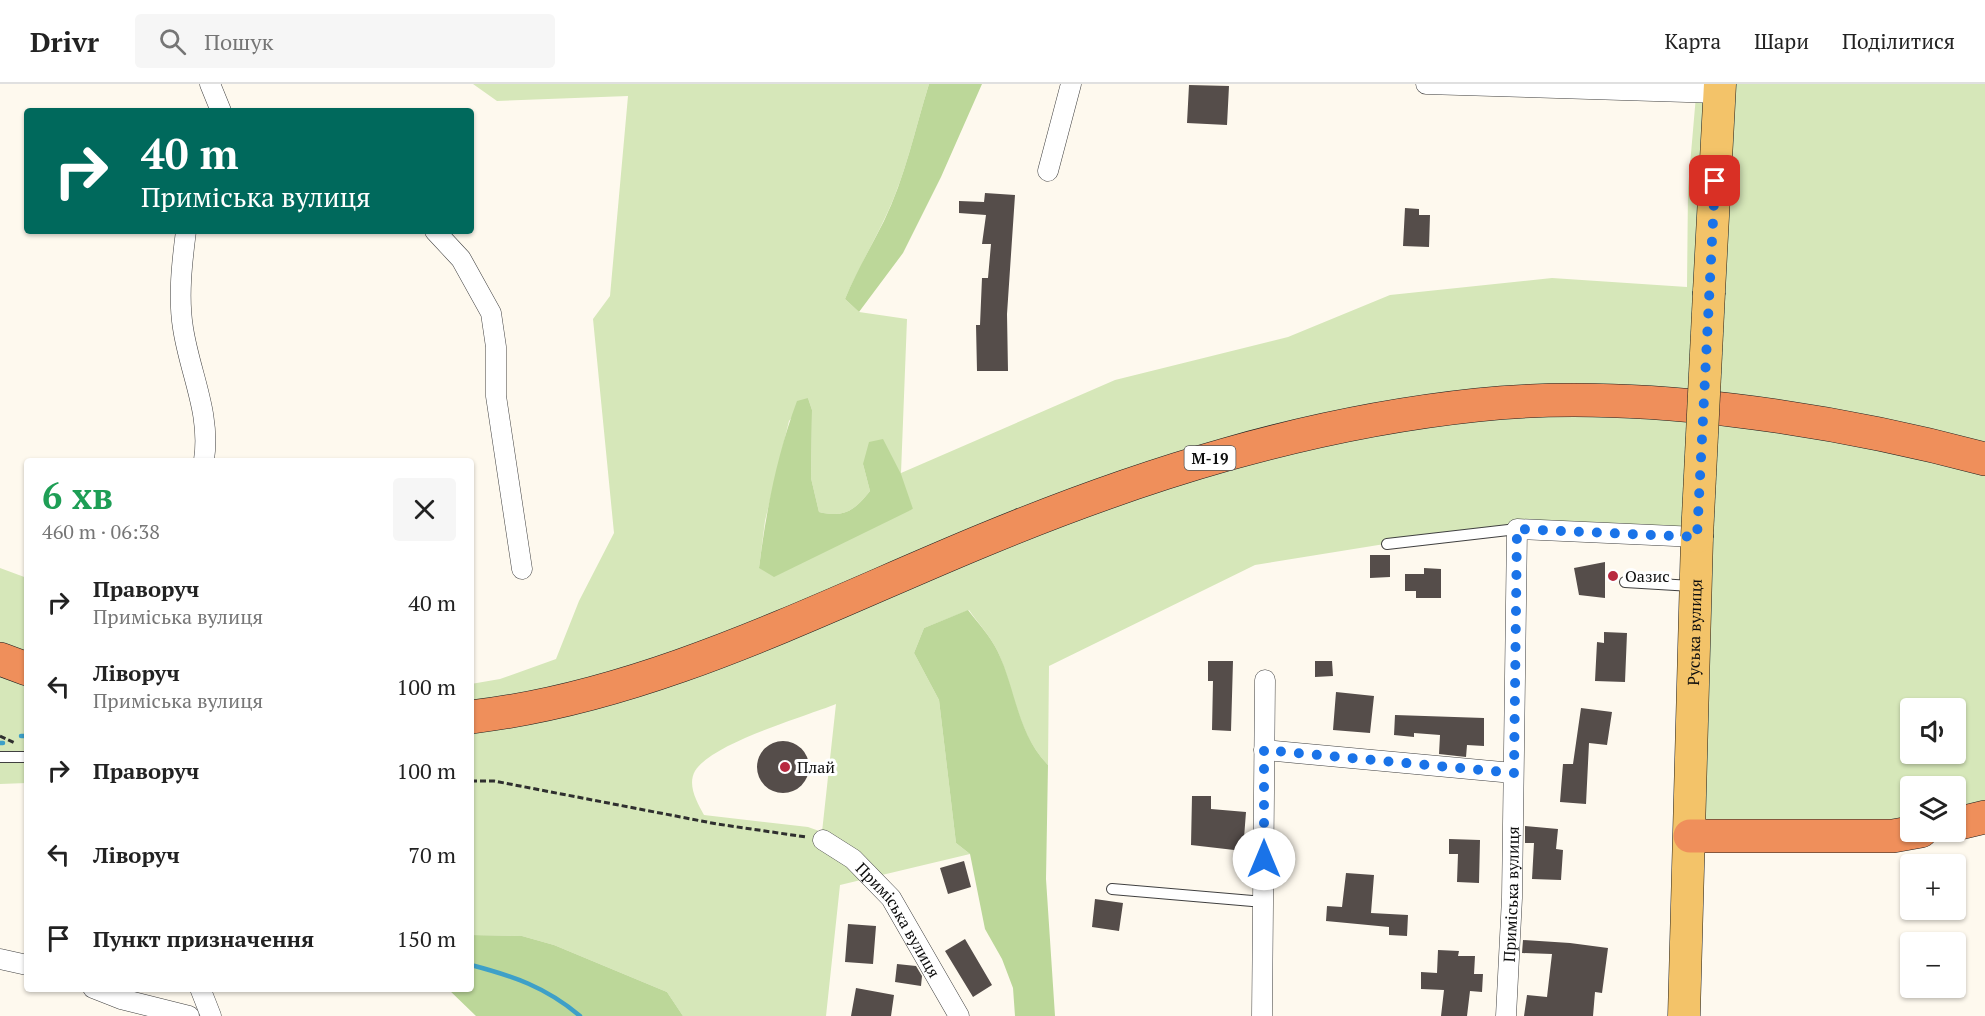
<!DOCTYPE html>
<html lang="uk">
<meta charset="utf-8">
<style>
body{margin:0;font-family:"PT Serif",serif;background:#f6f6f6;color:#222;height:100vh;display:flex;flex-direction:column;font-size:22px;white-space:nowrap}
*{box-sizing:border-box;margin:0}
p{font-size:20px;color:#767676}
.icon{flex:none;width:33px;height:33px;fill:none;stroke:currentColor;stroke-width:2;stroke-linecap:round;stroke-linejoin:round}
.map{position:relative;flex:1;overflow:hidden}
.sheet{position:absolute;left:24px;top:374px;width:450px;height:534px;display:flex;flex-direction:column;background:#fff;border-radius:6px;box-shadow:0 2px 4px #0004}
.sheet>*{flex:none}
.hud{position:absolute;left:24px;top:24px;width:450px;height:126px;border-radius:6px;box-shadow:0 2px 4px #0004;background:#00695c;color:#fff;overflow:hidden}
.fabs{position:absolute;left:1900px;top:614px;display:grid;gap:12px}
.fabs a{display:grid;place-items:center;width:66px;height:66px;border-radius:6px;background:#fff;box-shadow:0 2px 4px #0004;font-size:30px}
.pin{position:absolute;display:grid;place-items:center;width:51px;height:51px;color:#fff;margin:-26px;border-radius:12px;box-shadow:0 3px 9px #0006}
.me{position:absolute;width:66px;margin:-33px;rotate:0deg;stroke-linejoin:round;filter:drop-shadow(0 0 4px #0008)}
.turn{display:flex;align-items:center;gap:21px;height:126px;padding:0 18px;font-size:27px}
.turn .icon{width:78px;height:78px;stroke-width:2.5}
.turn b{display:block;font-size:42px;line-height:51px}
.round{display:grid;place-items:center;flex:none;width:63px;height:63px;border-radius:6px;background:#f6f6f6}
.head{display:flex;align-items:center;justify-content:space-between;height:102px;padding:0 18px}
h1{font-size:36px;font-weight:600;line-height:45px;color:#1e9e55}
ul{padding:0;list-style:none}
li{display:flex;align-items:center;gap:18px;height:84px;padding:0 18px}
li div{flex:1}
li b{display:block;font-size:22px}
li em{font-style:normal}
header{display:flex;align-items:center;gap:36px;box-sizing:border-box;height:84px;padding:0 30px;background:#fff;border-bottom:2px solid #e0e0e0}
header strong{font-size:28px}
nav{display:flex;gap:33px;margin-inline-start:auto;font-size:21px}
.search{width:420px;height:54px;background:#f6f6f6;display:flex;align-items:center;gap:15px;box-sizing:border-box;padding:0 21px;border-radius:6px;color:#767676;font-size:22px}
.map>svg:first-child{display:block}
</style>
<header>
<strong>Drivr</strong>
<div class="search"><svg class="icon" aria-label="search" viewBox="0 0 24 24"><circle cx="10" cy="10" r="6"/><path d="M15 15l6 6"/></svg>Пошук</div>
<nav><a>Карта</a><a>Шари</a><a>Поділитися</a></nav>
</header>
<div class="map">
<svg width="1985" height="932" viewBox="0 0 1985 932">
<rect width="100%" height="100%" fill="#fef9ee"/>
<path fill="#d6e7b9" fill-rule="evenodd" d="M473,0H929C915,45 905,94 884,136C871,163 857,187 845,215L859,228L907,235L901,389L1115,296L1288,253L1390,211L1552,194L1687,203L1688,104L1697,0H1985V735L1956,745V702H1911V747H1949L1891,756L1686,755L1691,449L1542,445L1397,458L1255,481L1049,582L1048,681C1017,649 1015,607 998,568C991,553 978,539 969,526L924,544L914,569L939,616L956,759L970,770L840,801L826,932H683L667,908L554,861L522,852L471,851V600L500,595L556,575L579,517L614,449L593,235L610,212L628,12L497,17ZM808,314L812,326L811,394L819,428C844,434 854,427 870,407L863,380L913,425L759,484L765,437L789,337ZM836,620L822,748L808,743L704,731C697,718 687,701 695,687C712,659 804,633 836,620ZM1911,624H1956V669H1911Z
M0,484L27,494V699L0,700Z"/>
<path fill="#bcd799" d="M929,0H982L941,93L903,169L859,228L845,215C856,188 871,163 884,137C905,94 915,45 929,0Z
M808,314L812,326L811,394L819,428C844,434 854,427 870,407L863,380L869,358L883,355L901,390L913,425L774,493L759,484C766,427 777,371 797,317Z
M968,526C978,539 991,553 998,568C1016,606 1017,649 1048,681L1046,795L1055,932H1015L1013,904L1002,875L985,845L970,770L956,759L939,616L914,569L924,544Z
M471,851L522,852L554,861L667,908L683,932H476L448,905L471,904Z"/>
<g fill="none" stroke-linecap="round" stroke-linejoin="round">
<path stroke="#3ea0c8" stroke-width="4.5" d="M21,652H27
M0,659H3
M471,881C513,892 546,903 580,932"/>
</g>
<path fill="#554d4a" d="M1189,1L1229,2L1227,41L1187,39Z
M985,109L1015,111L1007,230L1008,287H977L976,241H980L982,194H988L991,160H982L986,131L959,129V117L984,118Z
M1405,124L1419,125V131H1430L1429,163L1403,162Z
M1370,471H1390V493L1370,494Z
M1605,478V514L1579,511L1574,484Z
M1424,484L1441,485V514H1416V507H1405V490H1424Z
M1604,548L1627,549L1625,598L1595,597L1597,558L1604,559Z
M1208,577H1233L1231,647L1212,646L1213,597H1208Z
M1315,577H1332L1333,592L1315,593Z
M1336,608L1374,612L1370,649L1333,646Z
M1581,624L1612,628L1607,661L1589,659L1586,720L1560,718L1563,680H1573Z
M1395,631L1484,634V662L1467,661L1466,673L1439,670L1440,651L1414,649V653L1394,651Z
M757 683a26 26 0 1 1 52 0a26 26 0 1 1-52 0Z
M1192,712H1211V725L1246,728L1243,767L1191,761Z
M1525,742L1558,745L1556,765L1563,766L1561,796L1532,795L1534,759H1525Z
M1449,755L1480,756L1479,799L1457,798L1458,770H1449Z
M964,777L971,803L948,810L940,784Z
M1346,789L1374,791L1371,829L1408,831L1407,852L1389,851V843L1326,837L1327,822L1342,823Z
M1095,815L1123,819L1119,847L1092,843Z
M848,840L876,842L873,880L845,878Z
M965,855L992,901L973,913L945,867Z
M1523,856L1570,859L1608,864L1602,909L1595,908L1593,932H1524L1527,911L1547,913L1552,870L1522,869Z
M1438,866L1459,867L1458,872H1475L1474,890H1483L1482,908L1470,907L1467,932H1441L1444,906L1421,905V888L1437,889Z
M897,880L916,882L922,892L921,902L895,898Z
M856,904L894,911L891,932H851Z"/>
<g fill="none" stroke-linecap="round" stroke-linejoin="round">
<g stroke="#404040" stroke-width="12">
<path id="lane" d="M1387,460L1517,445
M1625,498L1692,502
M0,673H27
M1112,805L1264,818"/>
</g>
<g stroke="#404040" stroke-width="21">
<g id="street">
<path d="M210,0L221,27"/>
<path d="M1426,0L1719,9"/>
<path d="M1048,87L1071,0"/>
<path d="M186,147C182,178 178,213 183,244C190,290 211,329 204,376"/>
<path d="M435,147L461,175L491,229L496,263V312L522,485"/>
<path d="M1264,666L1513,689"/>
<path id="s1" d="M823,756L853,775L891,814L959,932"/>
<path d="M0,875L27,881"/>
<path d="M93,904L121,915L189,932"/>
<path d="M200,904L211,932"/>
<path d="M1262,932L1265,596"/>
<path id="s2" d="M1506,932L1512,814L1517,445L1697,453"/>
</g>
</g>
<g stroke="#1e1e1e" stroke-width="33">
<g id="primary">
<path d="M1709,208L1720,0"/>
<path id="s3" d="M1684,932L1697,453"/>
</g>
</g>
<g stroke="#1e1e1e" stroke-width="34">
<path id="highway" d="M0,575L27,585
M471,633C651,612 819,524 984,456C1143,390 1306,339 1477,321C1636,304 1831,334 1985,375
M1956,740L1985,733
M1690,752H1893L1921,747"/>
</g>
<path stroke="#2f2f2f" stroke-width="3" stroke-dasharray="6 3" stroke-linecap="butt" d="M0,652L15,659
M471,697H494L717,740L806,753"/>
<use href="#lane" stroke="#fff" stroke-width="10"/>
<use href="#street" stroke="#fff" stroke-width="20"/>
<use href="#primary" stroke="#f3c369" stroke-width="32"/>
<use href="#highway" stroke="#ef8f5b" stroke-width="33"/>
<g stroke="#1e1e1e" stroke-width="33" stroke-linecap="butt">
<path id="primary-bridge" d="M1697,453L1709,208"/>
</g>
<use href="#primary-bridge" stroke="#f3c369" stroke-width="32"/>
</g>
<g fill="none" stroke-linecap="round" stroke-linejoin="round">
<path stroke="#1a73e8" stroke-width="10" stroke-dasharray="0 18" d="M1264,775V666L1514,689L1517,445L1697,453L1715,97"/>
</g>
<g fill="#b82a40" stroke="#fff" stroke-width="2">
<circle cx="1613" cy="492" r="6"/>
<circle cx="785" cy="683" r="6"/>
</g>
<g text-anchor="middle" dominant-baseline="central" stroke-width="6" stroke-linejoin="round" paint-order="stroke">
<rect fill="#fff" stroke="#565656" stroke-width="1.5" x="1184.5" y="362" width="51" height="24" rx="4.5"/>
<g font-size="15" font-weight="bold" fill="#0d0d0d">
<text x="1210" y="374">М-19</text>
</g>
<g font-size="16" fill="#0d0d0d" stroke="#fff" text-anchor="start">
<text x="1625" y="492">Оазис</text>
<text x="797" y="683">Плай</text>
</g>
<g font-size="16" fill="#0d0d0d" stroke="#fff">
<text stroke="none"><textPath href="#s3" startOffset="384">Руська вулиця</textPath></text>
<text stroke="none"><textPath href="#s2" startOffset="122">Приміська вулиця</textPath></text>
<text stroke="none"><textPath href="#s1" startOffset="112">Приміська вулиця</textPath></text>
</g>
</g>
</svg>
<div class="fabs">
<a><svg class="icon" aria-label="sound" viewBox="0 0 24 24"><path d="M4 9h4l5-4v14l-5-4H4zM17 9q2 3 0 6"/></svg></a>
<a><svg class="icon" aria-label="layers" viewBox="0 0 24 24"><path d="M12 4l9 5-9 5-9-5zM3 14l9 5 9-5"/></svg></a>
<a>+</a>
<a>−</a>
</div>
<div class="pin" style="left:1715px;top:97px;background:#d93025"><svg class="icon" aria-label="arrive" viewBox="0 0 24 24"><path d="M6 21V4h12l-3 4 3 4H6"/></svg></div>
<svg class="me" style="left:1264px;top:775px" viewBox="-20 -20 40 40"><circle r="19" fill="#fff"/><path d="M0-13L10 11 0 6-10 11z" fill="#1a73e8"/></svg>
<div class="hud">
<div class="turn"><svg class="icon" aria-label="right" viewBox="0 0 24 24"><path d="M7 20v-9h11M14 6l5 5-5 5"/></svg><div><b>40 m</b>Приміська вулиця</div></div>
</div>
<section class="sheet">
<div class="head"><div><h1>6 хв</h1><p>460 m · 06:38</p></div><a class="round"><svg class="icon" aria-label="close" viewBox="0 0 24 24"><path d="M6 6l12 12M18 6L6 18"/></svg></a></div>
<ul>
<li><svg class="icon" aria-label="right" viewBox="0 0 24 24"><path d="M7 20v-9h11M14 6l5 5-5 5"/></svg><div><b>Праворуч</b><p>Приміська вулиця</p></div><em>40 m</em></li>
<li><svg class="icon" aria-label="left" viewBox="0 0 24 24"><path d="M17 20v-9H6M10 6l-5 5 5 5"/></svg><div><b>Ліворуч</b><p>Приміська вулиця</p></div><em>100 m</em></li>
<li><svg class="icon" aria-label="right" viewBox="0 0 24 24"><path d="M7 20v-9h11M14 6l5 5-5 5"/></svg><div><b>Праворуч</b></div><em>100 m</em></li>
<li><svg class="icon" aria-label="left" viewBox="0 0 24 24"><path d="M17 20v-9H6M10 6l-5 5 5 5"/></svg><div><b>Ліворуч</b></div><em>70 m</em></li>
<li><svg class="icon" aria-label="arrive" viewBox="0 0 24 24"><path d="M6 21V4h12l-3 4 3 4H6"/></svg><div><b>Пункт призначення</b></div><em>150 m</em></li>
</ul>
</section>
</div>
